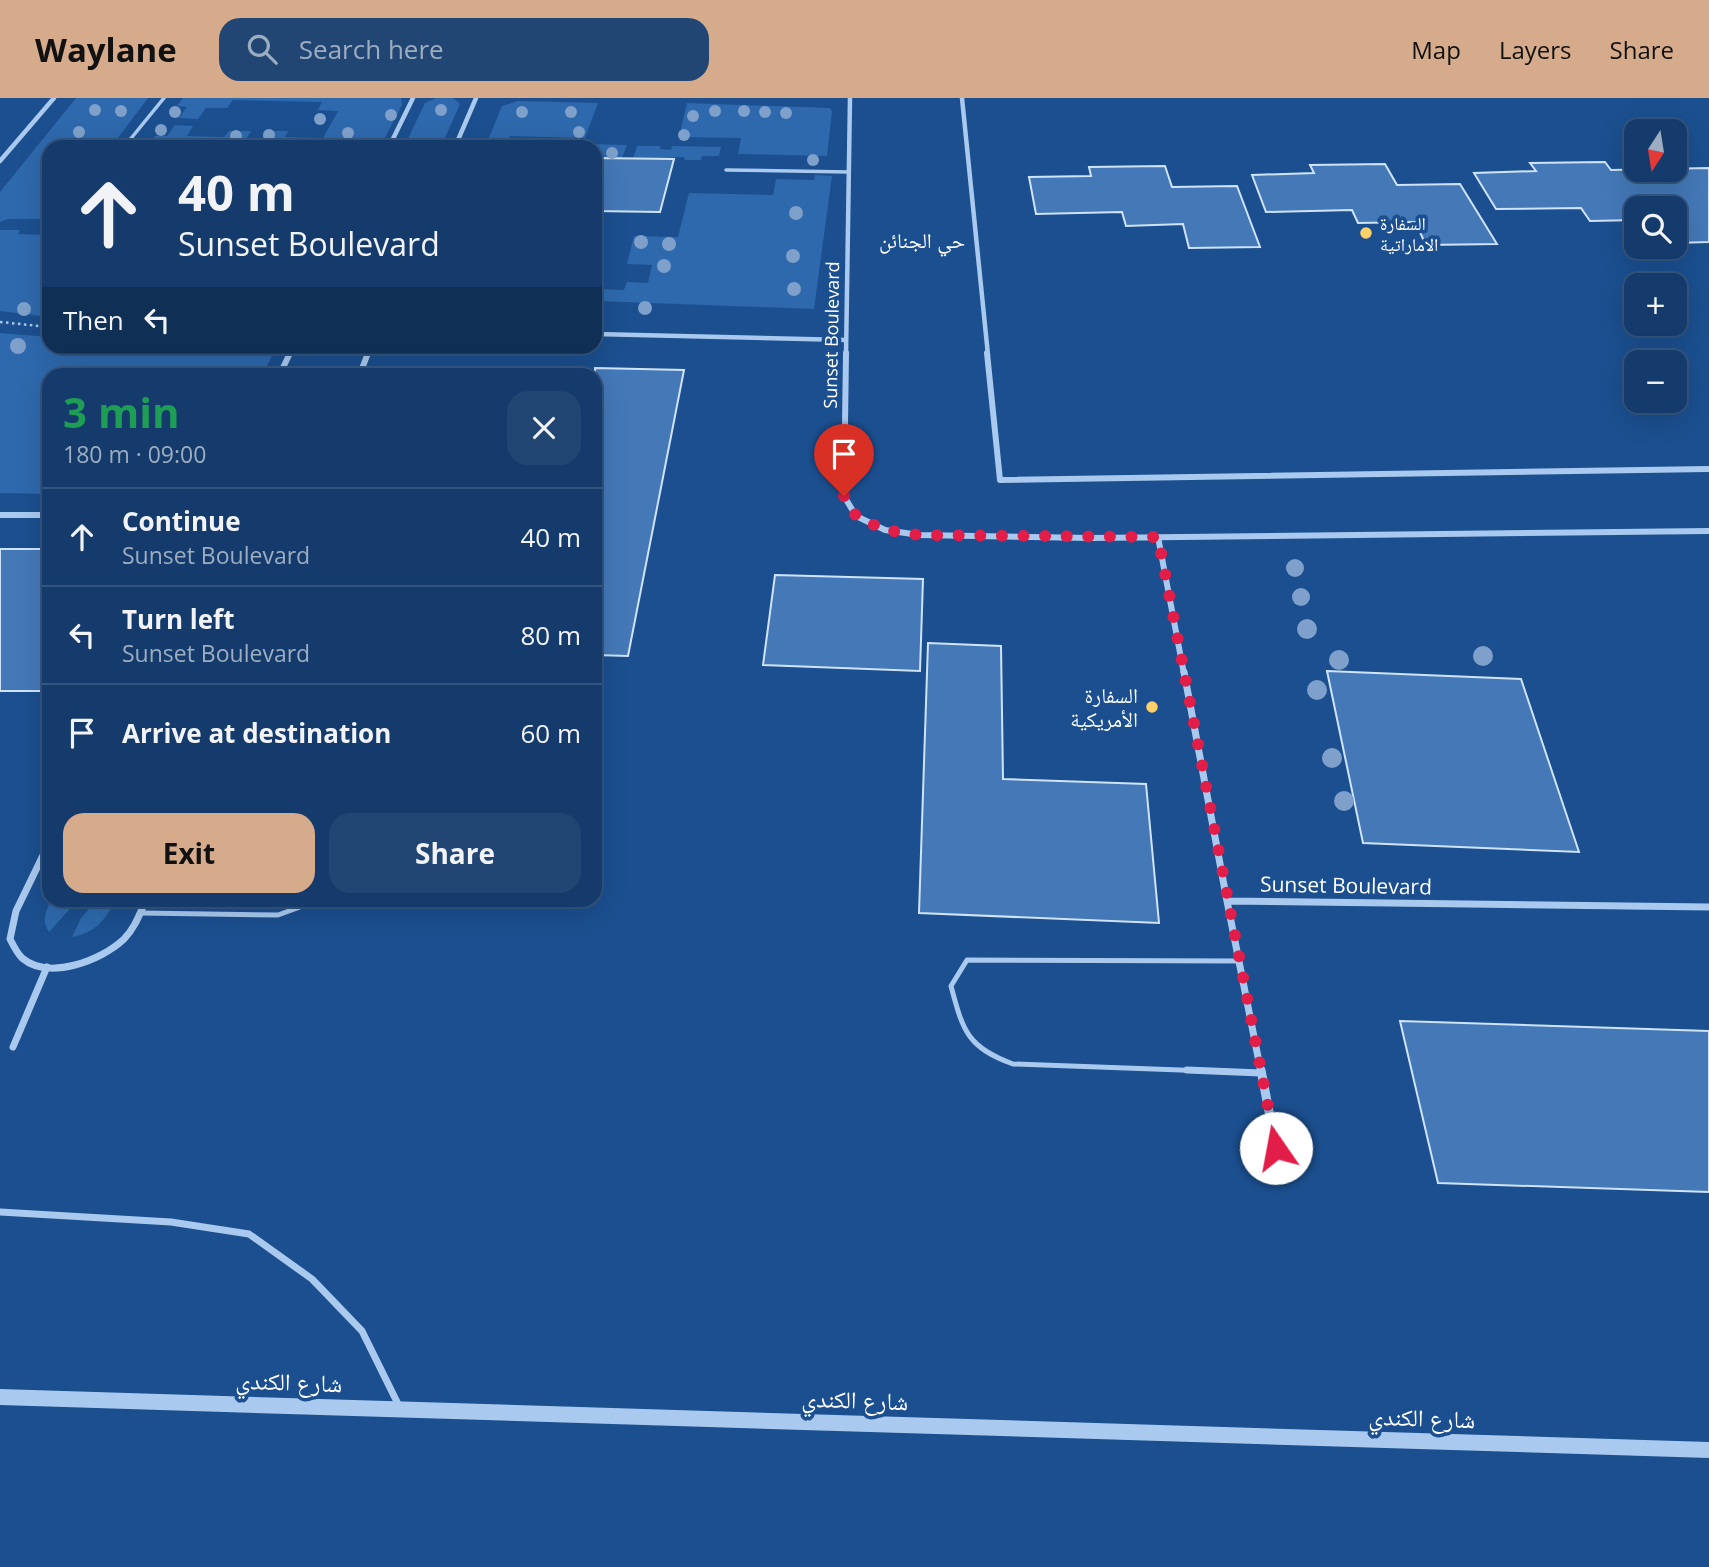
<!DOCTYPE html>
<meta charset="utf-8">
<style>
body{margin:0;font-family:"Open Sans","Noto Naskh Arabic",sans-serif;background:#214673;color:#f1f3f6;height:100vh;display:flex;flex-direction:column;font-size:26px;white-space:nowrap}
*{box-sizing:border-box;margin:0}
p{font-size:23px;color:#9dadc1}
.icon{flex:none;width:38px;height:38px;fill:none;stroke:currentColor;stroke-width:2;stroke-linecap:round;stroke-linejoin:round}
.map{position:relative;flex:1;overflow:hidden}
.drawer{position:absolute;left:42px;top:270px;width:560px;height:539px;display:flex;flex-direction:column;background:#143b6b;border-radius:21px;box-shadow:0 7px 28px #0002,0 0 0 2px #33557e}
.drawer>*{flex:none}
.top-card{position:absolute;left:42px;top:42px;width:560px;height:214px;border-radius:21px;box-shadow:0 7px 28px #0002,0 0 0 2px #33557e;background:#143b6b;color:#f1f3f6;overflow:hidden}
.needle{width:46px;rotate:192deg}
.buttons{position:absolute;left:1624px;top:21px;display:grid;gap:14px}
.buttons a{display:grid;place-items:center;width:63px;height:63px;border-radius:14px;background:#143b6b;box-shadow:0 7px 28px #0002,0 0 0 2px #33557e;font-size:35px}
.pin{position:absolute;display:grid;place-items:center;width:60px;height:60px;color:#fff;margin:-72px -30px;border-radius:50% 50% 50% 0;rotate:-45deg;box-shadow:0 0 7px #0007}
.pin .icon{rotate:45deg}
.me{position:absolute;width:77px;margin:-38px;rotate:348deg;stroke-linejoin:round;filter:drop-shadow(0 0 5px #0008)}
.turn{display:flex;align-items:center;gap:24px;height:147px;padding:0 21px;font-size:32px}
.turn .icon{width:91px;height:91px;stroke-width:2.5}
.turn b{display:block;font-size:49px;line-height:60px}
.then{display:flex;align-items:center;height:66px;padding:0 21px;background:#0003;gap:14px;font-size:26px}
.round{display:grid;place-items:center;flex:none;width:74px;height:74px;border-radius:21px;background:#214673}
.overview{display:flex;align-items:center;justify-content:space-between;height:119px;padding:0 21px}
h1{font-size:42px;font-weight:700;line-height:52px;color:#1e9e55}
.cta{display:flex;gap:14px;margin-top:auto;padding:14px 21px}
.cta a{flex:1;height:80px;border-radius:21px;background:#d6ab8b;color:#111;font-size:28px;font-weight:700;line-height:80px;text-align:center}
.cta a+a{background:#214673;color:#f1f3f6}
ul{padding:0;list-style:none}
li{display:flex;align-items:center;gap:21px;height:98px;padding:0 21px;border-top:2px solid #33557e}
li div{flex:1}
li b{display:block;font-size:26px}
li em{font-style:normal}
header{display:flex;align-items:center;gap:42px;box-sizing:border-box;height:98px;padding:0 35px;background:#d6ab8b;color:#111}
header strong{font-size:33px}
nav{display:flex;gap:38px;margin-inline-start:auto;font-size:24px}
.search{width:490px;height:63px;background:#214673;display:flex;align-items:center;gap:18px;box-sizing:border-box;padding:0 24px;border-radius:21px;color:#9dadc1;font-size:26px}
.map>svg:first-child{display:block}
</style>
<header>
<strong>Waylane</strong>
<div class="search"><svg class="icon" aria-label="search" viewBox="0 0 24 24"><circle cx="10" cy="10" r="6"/><path d="M15 15l6 6"/></svg>Search here</div>
<nav><a>Map</a><a>Layers</a><a>Share</a></nav>
</header>
<div class="map">
<svg width="1709" height="1469" viewBox="0 0 1709 1469">
<rect width="100%" height="100%" fill="#1b4f8f"/>
<path fill="#2e69ad" d="M76,0H148L111,49H49V121H8L0,124V94Z
M183,0H401L402,7L380,49H256L267,33H288L285,39L323,40L338,13L318,12L322,4L233,2L227,10H206L198,21L179,20L187,9L177,8Z
M436,0H453L460,6L441,49H404L425,5Z
M518,3L598,5L585,40L510,38L507,46H528L527,49H485L502,8Z
M687,5L830,10L832,13L827,58L738,56L741,40L679,39Z
M175,27L193,28L187,38L224,39L229,33H251L241,49H147L155,38H167Z
M543,45L627,47L622,60H595V49H541Z
M637,48H660V51L671,52L672,48L721,49L719,58H702L701,62H685L684,59L633,61Z
M815,77L832,78L814,211L598,203L602,191L624,192L627,184L648,185L652,167L627,166L634,138L678,139L689,95L773,97L776,81L814,82Z
M0,132H20L18,136L49,137V219L0,213Z
M0,235L49,239V248L276,249L263,276H49V396L0,395Z
M51,802H78L49,834C41,822 46,814 51,802Z
M97,802H115C106,822 95,835 72,839L81,820Z"/>
<path fill="#4478b7" stroke="#cfe3fa" stroke-width="2" d="M595,60L674,61L660,114L595,113Z
M1605,64L1611,72L1709,70V144L1675,145V110H1636V122L1590,123L1581,110L1496,111L1474,75L1536,73L1530,65Z
M1385,66L1397,87L1460,86L1497,146L1426,147L1415,124L1358,125L1352,112L1266,114L1252,77L1314,75L1310,67Z
M1165,68L1172,89L1237,88L1260,149L1189,150L1183,126L1126,128L1122,114L1036,116L1029,79L1091,78L1089,69Z
M595,270L684,272L628,558L595,557Z
M0,451H49V593H0Z
M775,477L923,481L920,573L763,567Z
M928,545L1001,548L1003,681L1146,686L1159,825L919,815Z
M1327,573L1521,581L1579,754L1363,745Z
M1400,923L1709,933V1094L1438,1085Z"/>
<g fill="none" stroke-linecap="round" stroke-linejoin="round">
<path stroke="#a9c9ee" stroke-width="2.5" stroke-dasharray="2.5 3.5" stroke-linecap="butt" d="M0,224L49,229"/>
<path stroke="#a9c9ee" stroke-width="3.5" d="M124,49L164,0
M726,72L849,74"/>
<path stroke="#a9c9ee" stroke-width="5" d="M141,815L278,817L319,802
M1235,974L1013,966C967,949 963,933 951,888L967,862L1239,863"/>
<path stroke="#a9c9ee" stroke-width="7" d="M1187,972L1261,975
M0,1114L171,1124L249,1136L312,1181L362,1233L399,1308"/>
<path stroke="#a9c9ee" stroke-width="4.5" d="M962,0L988,257
M389,49L413,0
M455,49L476,0
M0,63L54,0
M595,236L846,242
M289,257L294,248
M367,257L371,248
M846,257L850,0"/>
<path stroke="#a9c9ee" stroke-width="6" d="M846,255L844,398L856,418L885,432L919,437L1091,440L1709,433
M987,255L1000,382L1709,371
M280,276L290,255
M360,276L368,255
M0,417H49
M1158,439L1184,576"/>
<path stroke="#a9c9ee" stroke-width="7" d="M1184,574L1227,803L1709,809
M49,745L16,813L10,841C13,847 17,855 22,860C49,883 102,862 124,841C135,830 140,815 146,802
M1227,803L1261,974
M13,949L47,869"/>
<path stroke="#a9c9ee" stroke-width="9" d="M1261,972L1276,1050"/>
<path fill="#a9c9ee" fill-rule="evenodd" d="M0,1291L1709,1344V1360L0,1307Z"/>
</g>
<g fill="#7ea0ca">
<circle cx="95" cy="12" r="6"/>
<circle cx="441" cy="12" r="6"/>
<circle cx="121" cy="13" r="6"/>
<circle cx="715" cy="13" r="6"/>
<circle cx="744" cy="13" r="6"/>
<circle cx="175" cy="14" r="6"/>
<circle cx="522" cy="14" r="6"/>
<circle cx="571" cy="14" r="6"/>
<circle cx="765" cy="14" r="6"/>
<circle cx="786" cy="15" r="6"/>
<circle cx="391" cy="17" r="6"/>
<circle cx="693" cy="18" r="6"/>
<circle cx="320" cy="21" r="6"/>
<circle cx="161" cy="32" r="6"/>
<circle cx="79" cy="34" r="6"/>
<circle cx="579" cy="34" r="6"/>
<circle cx="348" cy="35" r="6"/>
<circle cx="269" cy="37" r="6"/>
<circle cx="684" cy="37" r="6"/>
<circle cx="236" cy="38" r="6"/>
<circle cx="612" cy="55" r="6"/>
<circle cx="813" cy="62" r="6"/>
<circle cx="796" cy="115" r="7"/>
<circle cx="641" cy="144" r="7"/>
<circle cx="669" cy="146" r="7"/>
<circle cx="793" cy="158" r="7"/>
<circle cx="664" cy="168" r="7"/>
<circle cx="794" cy="191" r="7"/>
<circle cx="645" cy="210" r="7"/>
<circle cx="24" cy="211" r="7"/>
<circle cx="18" cy="248" r="8"/>
<circle cx="1295" cy="470" r="9"/>
<circle cx="1301" cy="499" r="9"/>
<circle cx="1307" cy="531" r="10"/>
<circle cx="1483" cy="558" r="10"/>
<circle cx="1339" cy="562" r="10"/>
<circle cx="1317" cy="592" r="10"/>
<circle cx="1332" cy="660" r="10"/>
<circle cx="1344" cy="703" r="10"/>
</g>
<g fill="none" stroke-linecap="round" stroke-linejoin="round">
<path stroke="#e11d48" stroke-width="12" stroke-dasharray="0 21.6" d="M844,398L856,418L885,432L919,437L1158,439L1276,1050"/>
</g>
<g fill="#ffd166" stroke="#1b4f8f" stroke-width="2.5">
<circle cx="1366" cy="135" r="7"/>
<circle cx="1152" cy="609" r="7"/>
</g>
<g text-anchor="middle" dominant-baseline="central" stroke-width="7" stroke-linejoin="round" paint-order="stroke">
<g font-size="18" fill="#fff" stroke="#1b4f8f" text-anchor="start">
<text x="1380" y="125">السفارة<tspan x="1380" dy="21">الاماراتية</tspan></text>
</g>
<g font-size="18" fill="#fff" stroke="#1b4f8f">
<text transform="translate(831 237) rotate(-89)">Sunset Boulevard</text>
</g>
<g font-size="21" fill="#fff" stroke="#1b4f8f">
<text x="922" y="142">حي الجنائن</text>
</g>
<g font-size="21" fill="#fff" stroke="#1b4f8f" text-anchor="end">
<text x="1138" y="597">السفارة<tspan x="1138" dy="24">الأمريكية</tspan></text>
</g>
<g font-size="21" fill="#fff" stroke="#1b4f8f">
<text transform="translate(1346 787) rotate(1)">Sunset Boulevard</text>
</g>
<g font-size="24" fill="#fff" stroke="#1b4f8f">
<text transform="translate(289 1283) rotate(2)">شارع الكندي</text>
<text transform="translate(855 1301) rotate(2)">شارع الكندي</text>
<text transform="translate(1422 1319) rotate(2)">شارع الكندي</text>
</g>
</g>
</svg>
<div class="buttons">
<a><svg class="needle" viewBox="-14 -14 28 28"><path d="M0-13l5 13h-10z" fill="#e53935"/><path d="M0 13l5-13h-10z" fill="#9dadc1"/></svg></a>
<a><svg class="icon" aria-label="search" viewBox="0 0 24 24"><circle cx="10" cy="10" r="6"/><path d="M15 15l6 6"/></svg></a>
<a>+</a>
<a>−</a>
</div>
<div class="pin" style="left:844px;top:398px;background:#d93025"><svg class="icon" aria-label="arrive" viewBox="0 0 24 24"><path d="M6 21V4h12l-3 4 3 4H6"/></svg></div>
<svg class="me" style="left:1276px;top:1050px" viewBox="-20 -20 40 40"><circle r="19" fill="#fff"/><path d="M0-13L10 11 0 6-10 11z" fill="#e11d48"/></svg>
<div class="top-card">
<div class="turn"><svg class="icon" aria-label="ahead" viewBox="0 0 24 24"><path d="M12 20V5M6 11l6-6 6 6"/></svg><div><b>40 m</b>Sunset Boulevard</div></div>
<div class="then">Then<svg class="icon" aria-label="left" viewBox="0 0 24 24"><path d="M17 20v-9H6M10 6l-5 5 5 5"/></svg></div>
</div>
<section class="drawer">
<div class="overview"><div><h1>3 min</h1><p>180 m · 09:00</p></div><a class="round"><svg class="icon" aria-label="close" viewBox="0 0 24 24"><path d="M6 6l12 12M18 6L6 18"/></svg></a></div>
<ul>
<li><svg class="icon" aria-label="ahead" viewBox="0 0 24 24"><path d="M12 20V5M6 11l6-6 6 6"/></svg><div><b>Continue</b><p>Sunset Boulevard</p></div><em>40 m</em></li>
<li><svg class="icon" aria-label="left" viewBox="0 0 24 24"><path d="M17 20v-9H6M10 6l-5 5 5 5"/></svg><div><b>Turn left</b><p>Sunset Boulevard</p></div><em>80 m</em></li>
<li><svg class="icon" aria-label="arrive" viewBox="0 0 24 24"><path d="M6 21V4h12l-3 4 3 4H6"/></svg><div><b>Arrive at destination</b></div><em>60 m</em></li>
</ul>
<div class="cta"><a>Exit</a><a>Share</a></div>
</section>
</div>
